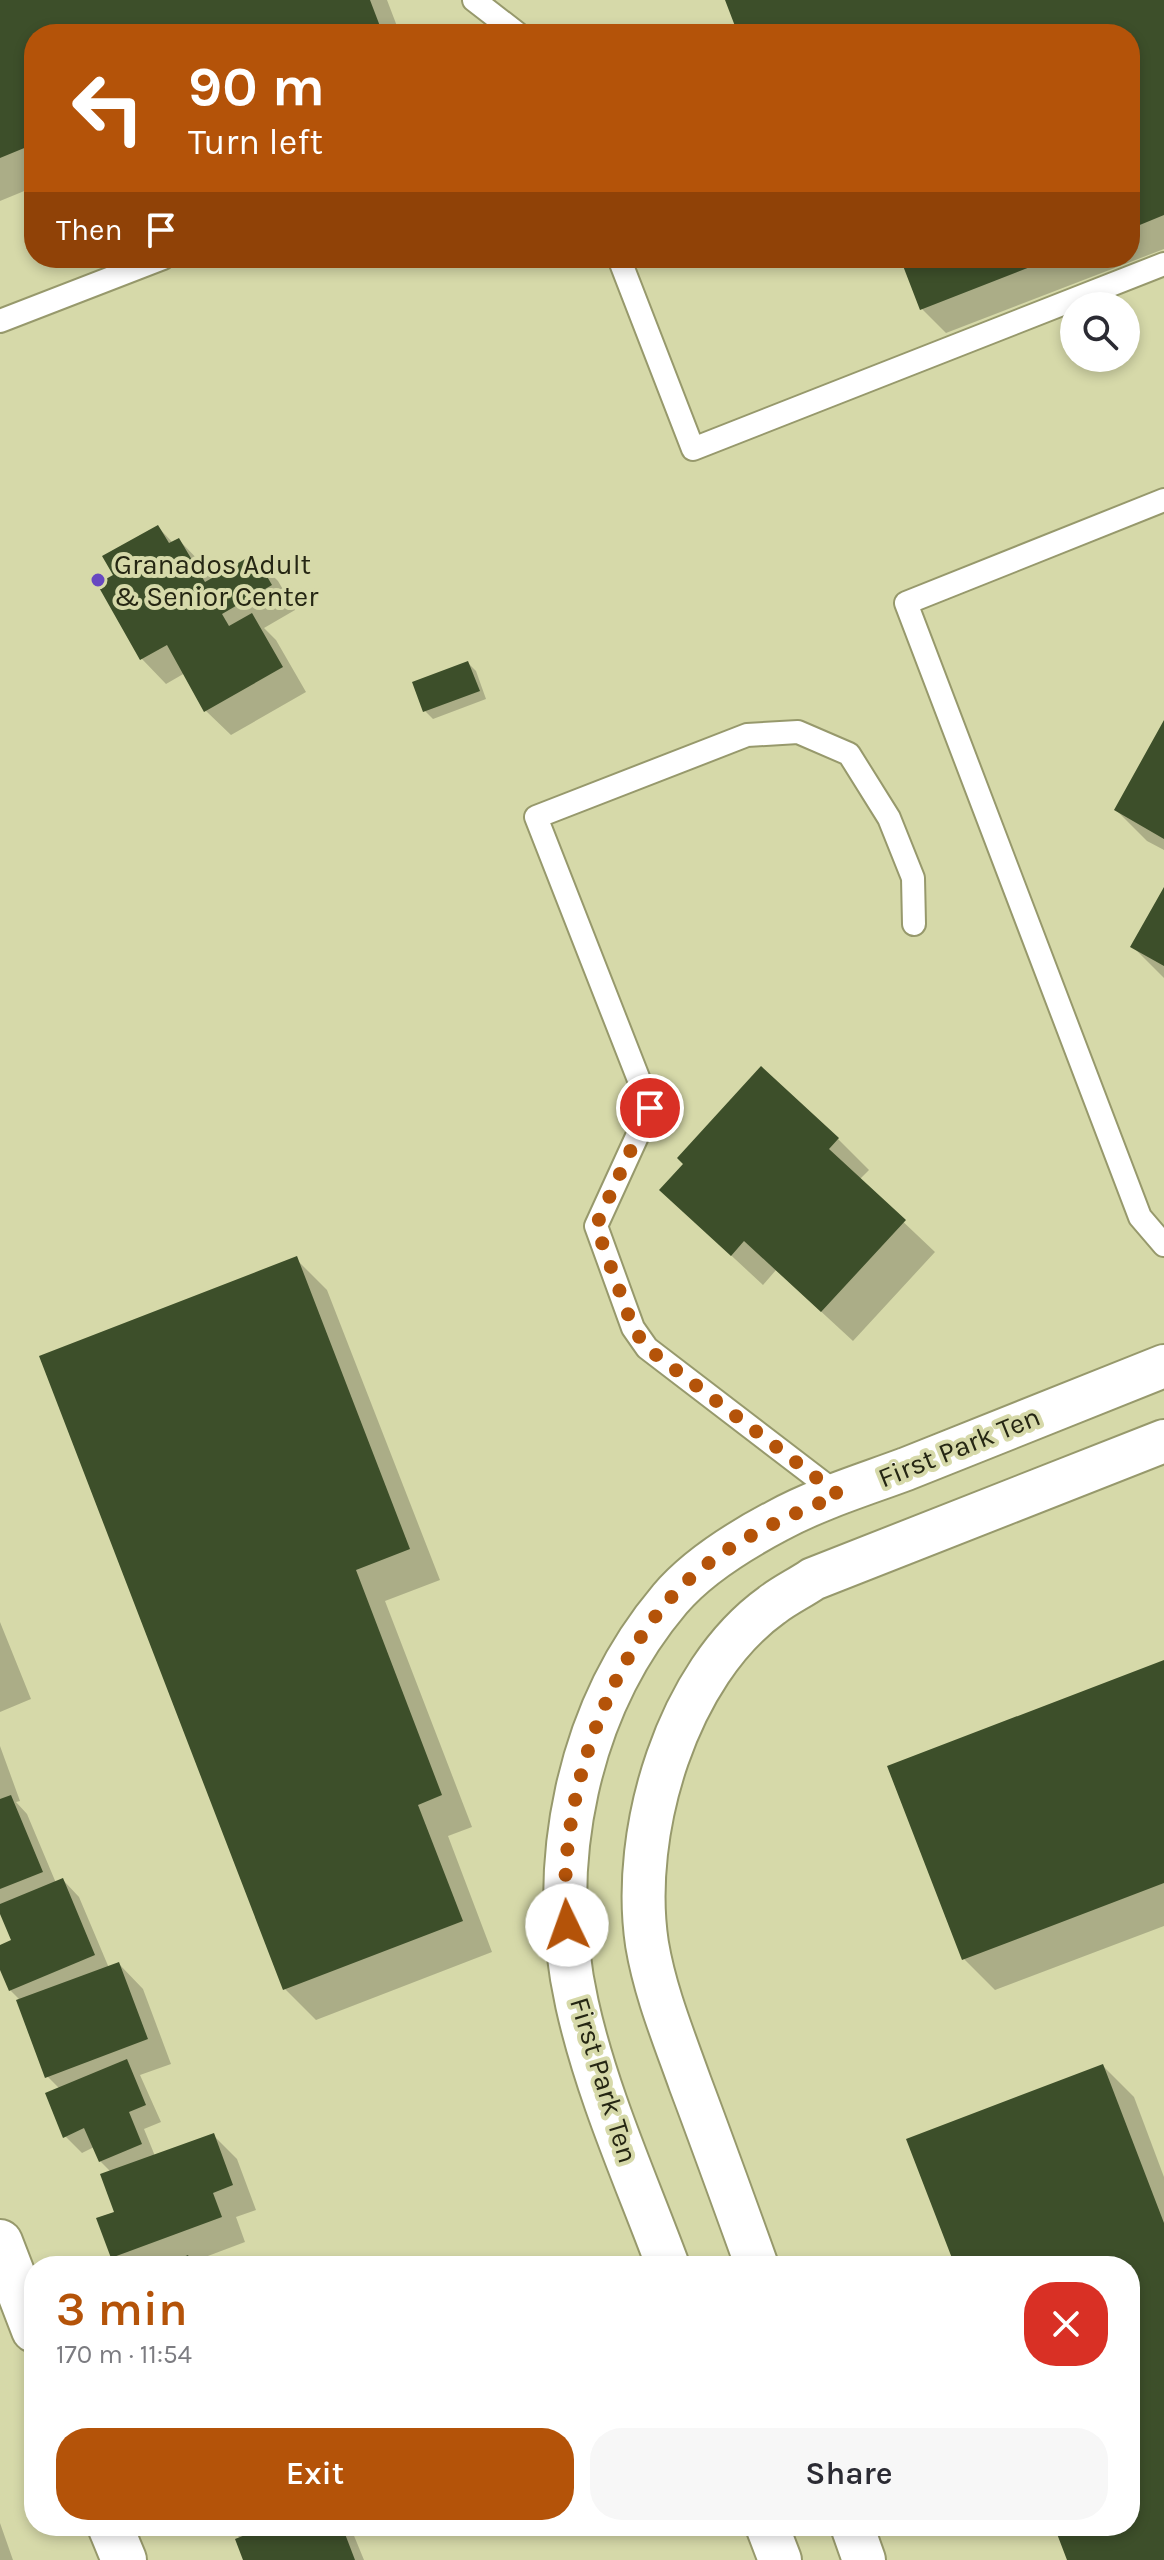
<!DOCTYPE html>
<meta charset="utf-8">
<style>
body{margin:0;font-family:Karla,sans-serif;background:#f7f7f7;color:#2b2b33;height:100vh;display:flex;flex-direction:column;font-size:30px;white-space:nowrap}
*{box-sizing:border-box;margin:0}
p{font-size:26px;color:#7c7c81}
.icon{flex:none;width:44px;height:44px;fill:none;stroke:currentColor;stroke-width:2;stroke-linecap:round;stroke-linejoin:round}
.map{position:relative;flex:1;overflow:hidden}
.panel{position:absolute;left:24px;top:2256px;width:1116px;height:280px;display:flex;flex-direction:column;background:#fff;border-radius:32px;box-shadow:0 4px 12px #0003}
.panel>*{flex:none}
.top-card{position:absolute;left:24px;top:24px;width:1116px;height:244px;border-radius:32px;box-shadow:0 4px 12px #0003;background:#b45309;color:#fff;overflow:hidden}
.controls{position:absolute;left:1060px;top:292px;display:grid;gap:16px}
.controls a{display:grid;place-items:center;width:80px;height:80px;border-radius:50%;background:#fff;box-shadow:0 4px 12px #0003;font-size:40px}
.pin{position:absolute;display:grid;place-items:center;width:68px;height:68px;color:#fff;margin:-34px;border:4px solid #fff;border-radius:50%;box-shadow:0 2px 8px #0007}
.me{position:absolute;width:88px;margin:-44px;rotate:357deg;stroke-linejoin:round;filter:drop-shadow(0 0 6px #0008)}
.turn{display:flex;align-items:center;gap:28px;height:168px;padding:0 32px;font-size:36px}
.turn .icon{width:104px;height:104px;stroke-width:2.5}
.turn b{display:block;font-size:56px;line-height:68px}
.then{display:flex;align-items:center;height:76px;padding:0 32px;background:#0003;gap:16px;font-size:30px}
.round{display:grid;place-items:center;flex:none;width:84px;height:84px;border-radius:32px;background:#f7f7f7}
.summary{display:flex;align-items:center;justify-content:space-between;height:136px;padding:0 32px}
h1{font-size:48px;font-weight:600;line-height:60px;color:#b45309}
.cta{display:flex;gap:16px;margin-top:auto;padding:16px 32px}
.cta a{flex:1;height:92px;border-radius:32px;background:#b45309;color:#fff;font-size:32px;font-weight:600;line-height:92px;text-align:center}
.cta a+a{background:#f7f7f7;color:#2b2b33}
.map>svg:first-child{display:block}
</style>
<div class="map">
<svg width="1164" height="2560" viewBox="0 0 1164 2560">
<rect width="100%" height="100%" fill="#d6d9a9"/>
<path fill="#0003" d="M0,0H387L400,34H34V187L0,201Z
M727,0H1164V249L946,333L922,309L903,258H1130V34H740Z
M168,258H197L176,266Z
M158,527L173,543L179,540L203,565L212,580L254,557L278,581L295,610L264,628L276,640L306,692L231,735L206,711L185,673L166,684L142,659L100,585L115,576Z
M468,663L476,671L486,699L433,719L425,711Z
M1164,724V850L1147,841L1116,810Z
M1164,891V978L1133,947Z
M838,1139L869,1170L859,1180L935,1252L853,1341L776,1270L763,1285L693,1220Z
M296,1259L327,1290L440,1580L385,1601L472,1827L448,1836L492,1952L316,2020L285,1989Z
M0,1622L31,1699L0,1712Z
M1164,1663V1926L995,1990L964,1959Z
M0,1746L20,1801L16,1802L27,1814L56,1883L63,1880L79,1897L109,1968L119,1964L143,1989L171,2064L140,2075L161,2122L144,2129L155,2156L213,2135L237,2159L256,2210L236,2217L245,2242L192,2262L196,2266H122L113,2257L116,2213L111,2172L100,2161L94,2147L82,2153L65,2136L60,2089L47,2076L21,2001L10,1990L0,1965V1947L14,1942L0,1912Z
M1103,2066L1134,2097L1164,2177V2560H1069L1056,2526H1130V2266H957Z
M0,2523L13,2560H0Z
M228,2526H350L364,2560H245L241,2539Z"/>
<path fill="#3d4f2a" d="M0,0H370L383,34H34V144L0,158Z
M725,0H1164V215L1130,229V34H738Z
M900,258H1053L920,310Z
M158,525L169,543L179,538L205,582L254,554L272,585L222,614L229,626L252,613L283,667L204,712L167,645L140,660L97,584L113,575L102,556Z
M468,661L480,691L423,712L412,682Z
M1164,720V839L1114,810Z
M1164,887V966L1130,947Z
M761,1066L839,1138L829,1149L906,1220L821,1312L744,1241L731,1256L659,1190L683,1164L677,1158Z
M297,1256L410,1549L356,1570L442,1795L418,1805L463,1921L283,1990L39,1356Z
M1164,1660V1883L962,1960L887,1766Z
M11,1795L43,1872L0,1889V1799Z
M63,1878L95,1955L9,1991L0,1970V1945L11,1940L0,1914V1904Z
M119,1962L148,2039L45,2078L16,2000Z
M127,2059L146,2105L129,2112L142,2144L99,2162L84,2128L63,2138L45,2093Z
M1103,2064L1164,2223V2560H1067L1054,2526H1130V2266H955L906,2139Z
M214,2133L233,2185L213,2193L222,2217L111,2258L96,2218L114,2212L100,2174Z
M188,2255L193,2266H162Z
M268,2526H342L355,2560H243L235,2539Z"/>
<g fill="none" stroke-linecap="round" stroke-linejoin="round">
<g stroke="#97996c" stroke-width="26">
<path id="lane" d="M474,0L518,34
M619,258L693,449L1164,264
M0,321L163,258
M1164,500L906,603L1140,1217L1164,1245
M839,1495L647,1348L633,1328L596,1226L650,1108L536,817L747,735L798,732L849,754L889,818L913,878L914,924"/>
</g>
<g stroke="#97996c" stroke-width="46">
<path id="street" d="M668,2266C636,2180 597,2094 577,2004C546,1864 577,1709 670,1599C698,1566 739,1541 777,1521C817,1499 863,1485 906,1469C992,1434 1078,1400 1164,1366
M757,2266C735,2205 713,2144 690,2083C674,2038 655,1992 647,1944C630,1832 677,1673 772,1605C785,1595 800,1588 813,1579L1164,1441
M767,2526L780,2560
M852,2526L864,2560"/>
</g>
<g stroke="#97996c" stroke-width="48">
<path id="secondary" d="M0,2242L34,2330
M110,2526L124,2560"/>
</g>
<use href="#lane" stroke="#fff" stroke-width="22"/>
<use href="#street" stroke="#fff" stroke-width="42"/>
<use href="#secondary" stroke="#fff" stroke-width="44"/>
</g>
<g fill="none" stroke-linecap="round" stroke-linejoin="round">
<path stroke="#b45309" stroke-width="14" stroke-dasharray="0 25.2" d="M567,1925C555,1811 606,1650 695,1574C737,1538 788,1516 839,1495L647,1348L633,1328L596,1226L650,1108"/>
</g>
<circle fill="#6748c1" stroke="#d6d9a9" stroke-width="3" cx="98" cy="580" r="8"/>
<g text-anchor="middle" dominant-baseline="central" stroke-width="8" stroke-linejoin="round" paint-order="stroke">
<g font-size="28" fill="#252613" stroke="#d6d9a9" text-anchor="start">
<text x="114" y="564">Granados Adult<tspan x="114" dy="32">&amp; Senior Center</tspan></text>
</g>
<g font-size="28" fill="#252613" stroke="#d6d9a9">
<text transform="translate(959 1447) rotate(-22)">First Park Ten</text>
<text transform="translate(604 2080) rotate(73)">First Park Ten</text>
</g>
</g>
</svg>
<div class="controls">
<a><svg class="icon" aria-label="search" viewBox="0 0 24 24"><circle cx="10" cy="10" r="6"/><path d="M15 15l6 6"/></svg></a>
</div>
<div class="pin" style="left:650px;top:1108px;background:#d93025"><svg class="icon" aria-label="arrive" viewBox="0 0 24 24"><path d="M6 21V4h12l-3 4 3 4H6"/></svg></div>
<svg class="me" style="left:567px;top:1925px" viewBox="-20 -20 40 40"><circle r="19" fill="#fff"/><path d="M0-13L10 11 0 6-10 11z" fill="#b45309"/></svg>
<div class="top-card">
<div class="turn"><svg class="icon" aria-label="left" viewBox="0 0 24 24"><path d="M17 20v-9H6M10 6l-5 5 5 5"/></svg><div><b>90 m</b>Turn left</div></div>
<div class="then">Then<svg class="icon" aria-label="arrive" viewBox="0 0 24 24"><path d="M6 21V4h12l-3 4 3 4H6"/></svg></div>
</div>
<section class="panel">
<div class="summary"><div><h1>3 min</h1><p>170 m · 11:54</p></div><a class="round" style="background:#d93025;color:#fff"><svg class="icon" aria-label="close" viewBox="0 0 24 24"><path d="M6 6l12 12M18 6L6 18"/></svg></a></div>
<div class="cta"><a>Exit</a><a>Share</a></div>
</section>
</div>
